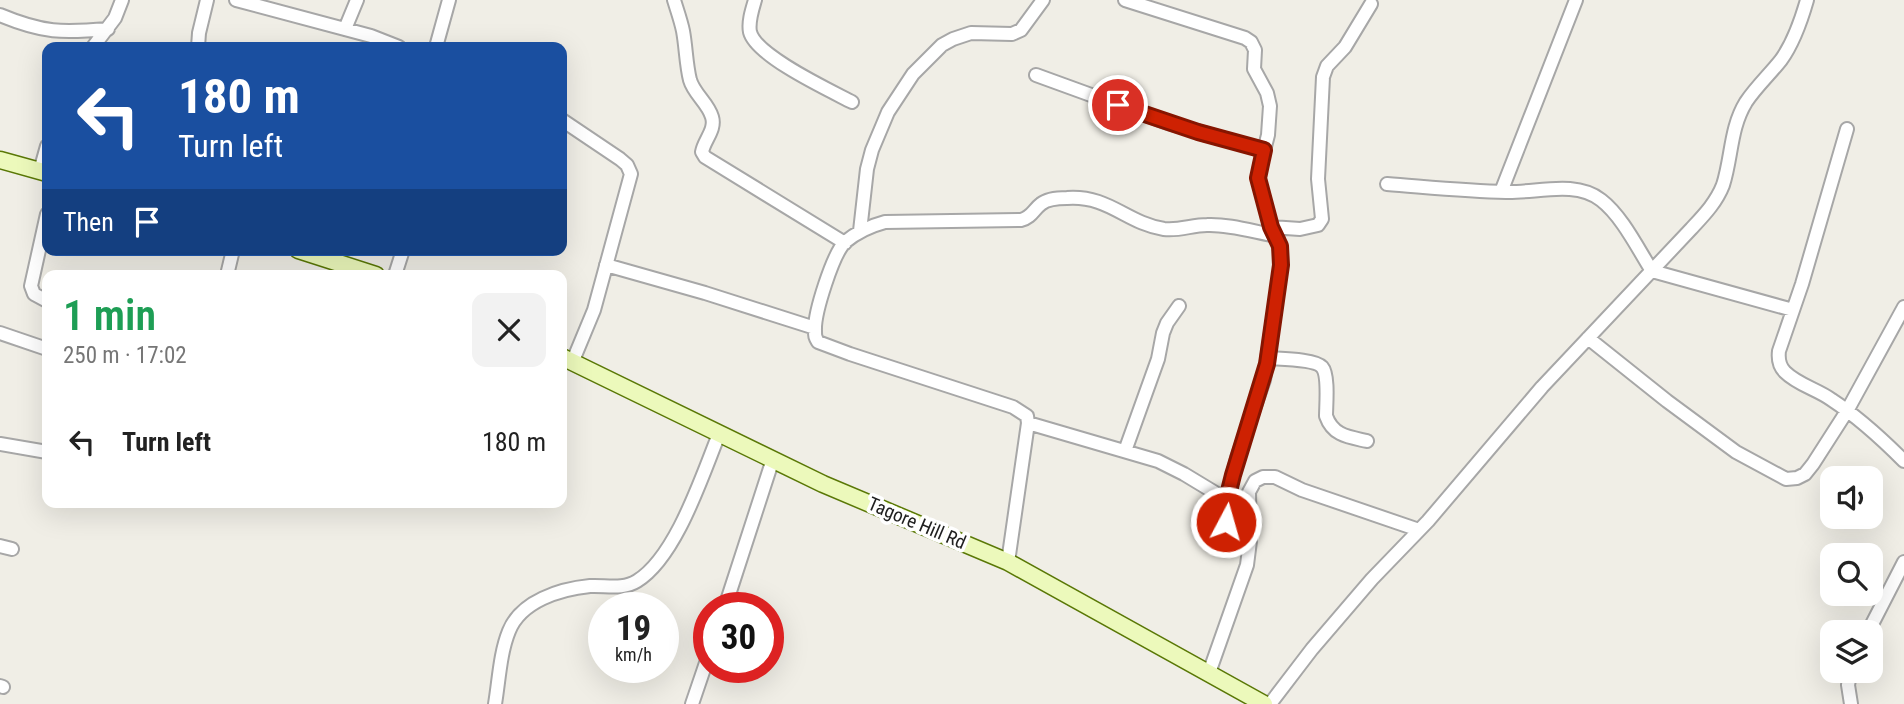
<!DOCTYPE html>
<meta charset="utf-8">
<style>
body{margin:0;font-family:"Roboto Condensed",sans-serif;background:#f2f2f2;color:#222;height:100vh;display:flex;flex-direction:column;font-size:26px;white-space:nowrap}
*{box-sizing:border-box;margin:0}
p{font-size:23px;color:#767676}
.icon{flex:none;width:38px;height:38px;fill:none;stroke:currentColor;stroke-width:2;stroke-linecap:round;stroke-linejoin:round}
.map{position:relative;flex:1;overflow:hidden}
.details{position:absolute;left:42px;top:270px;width:525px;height:238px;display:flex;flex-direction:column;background:#fff;border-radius:14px;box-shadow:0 7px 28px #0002}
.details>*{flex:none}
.top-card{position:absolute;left:42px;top:42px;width:525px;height:214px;border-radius:14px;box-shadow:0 7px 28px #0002;background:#1a4fa0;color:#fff;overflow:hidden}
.tools{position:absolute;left:1820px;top:466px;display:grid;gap:14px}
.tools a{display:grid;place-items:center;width:63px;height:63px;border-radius:14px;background:#fff;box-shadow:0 7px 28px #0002;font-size:35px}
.speed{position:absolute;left:588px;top:592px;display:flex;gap:14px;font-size:35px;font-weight:700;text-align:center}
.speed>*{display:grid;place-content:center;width:91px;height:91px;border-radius:50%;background:#fff;box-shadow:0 7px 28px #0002;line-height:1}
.speed small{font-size:18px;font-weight:400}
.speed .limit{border:10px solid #d22;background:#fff;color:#111}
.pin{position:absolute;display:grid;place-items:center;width:60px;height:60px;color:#fff;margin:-30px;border:4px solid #fff;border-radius:50%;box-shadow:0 2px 7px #0007}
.me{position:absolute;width:77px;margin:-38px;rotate:6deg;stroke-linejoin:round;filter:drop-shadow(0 0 5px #0008)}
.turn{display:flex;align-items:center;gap:24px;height:147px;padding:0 21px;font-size:32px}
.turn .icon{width:91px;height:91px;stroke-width:2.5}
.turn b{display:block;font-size:49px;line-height:60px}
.then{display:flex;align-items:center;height:66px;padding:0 21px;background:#0003;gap:14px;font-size:26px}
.round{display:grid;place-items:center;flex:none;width:74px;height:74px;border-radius:14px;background:#f2f2f2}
.headline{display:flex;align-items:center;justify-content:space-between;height:119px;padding:0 21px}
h1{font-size:42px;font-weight:600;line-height:52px;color:#1e9e55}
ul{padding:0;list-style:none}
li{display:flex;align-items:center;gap:21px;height:105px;padding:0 21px}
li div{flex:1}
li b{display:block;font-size:26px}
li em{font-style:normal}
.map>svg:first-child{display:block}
</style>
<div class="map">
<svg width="1904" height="704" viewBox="0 0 1904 704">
<rect width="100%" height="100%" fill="#f0eee6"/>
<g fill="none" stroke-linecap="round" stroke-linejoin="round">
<g stroke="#a7a7a7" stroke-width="16">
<path id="minor" d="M236,0L371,36L399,47
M674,0C677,10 681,21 683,31C686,47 686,64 690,80C694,94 708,103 712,117C716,130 704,140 702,152L705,157L845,243
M755,0C752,10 748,22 750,32C756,56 829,90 852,102
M1125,0L1245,38L1251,42L1255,50L1254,69L1267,93L1270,106L1268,135L1260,166L1258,179L1271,227L1277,236L1281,255V265L1264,380L1237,458L1225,511L1226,522L1230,527L1250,533
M0,15C43,33 62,33 108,29
M345,29L357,0
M93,47L115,18L122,0
M198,47L199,33L207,0
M436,47L449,0
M1036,75L1168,123L1264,150
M562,120L620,159L627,165L631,174L594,310L572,363
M1847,129L1802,284L1779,351C1778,359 1779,366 1785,372C1798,385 1817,389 1832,400C1858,417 1882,439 1904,461
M40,171L47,146
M1387,184C1427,187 1467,191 1506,192C1537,193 1575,180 1601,200C1622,216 1638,249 1652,271L1793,310
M1501,192L1576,0
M47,214L31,286L34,294L47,301
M1271,227L1300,229L1318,225L1322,219L1318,179L1323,77L1327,66L1345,47L1371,4
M860,231L867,169L872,150L888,112L913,74L942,45L953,39L971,33L1012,34L1021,30L1043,0
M606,265L705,293L815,328
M227,275L233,250
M395,275L403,250
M0,333L47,349
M1588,338L1667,401L1736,452L1786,479L1797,478L1805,474L1813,464L1847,411L1904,307
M1268,358C1279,359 1315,359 1322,367C1329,375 1326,406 1326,416C1333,436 1349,437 1367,441
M1028,423L1158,461L1184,474L1227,500
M0,444L47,452
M1125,451L1158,359L1163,333L1167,323L1179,306
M0,546L12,549
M1008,562L1028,423L1027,416L1013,407L850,354L818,342C815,337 815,336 815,331C814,313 833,254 845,242C857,232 870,226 885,222L1021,220C1032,217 1033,210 1041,204C1047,199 1059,198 1067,198C1109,195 1126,223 1164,229C1179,231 1192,225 1207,225C1230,224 1254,232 1277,236
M725,607L773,459
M1868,632L1904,562
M1851,670L1848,685L1851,704
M1209,673L1247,565L1250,541L1249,492L1255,481L1263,477H1275L1302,490L1419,530
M0,686L3,687
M495,704C499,680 500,653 509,631C521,601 560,589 590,586C605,585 623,590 637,581C676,557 702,476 719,434
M692,704L709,654
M1270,704L1312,649L1372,579L1428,521L1542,387L1691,229C1703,216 1716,203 1723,185C1732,157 1730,128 1746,102C1756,87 1770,74 1781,60C1794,42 1801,21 1807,0"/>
</g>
<g stroke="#5a7806" stroke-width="19">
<path id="secondary" d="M0,160L47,173
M298,250L376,275
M562,357L823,484L1008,562L1264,704"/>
</g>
<use href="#minor" stroke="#fff" stroke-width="12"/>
<use href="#secondary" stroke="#ecf9bb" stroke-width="16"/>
</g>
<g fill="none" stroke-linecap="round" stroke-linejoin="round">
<g stroke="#861501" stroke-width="18">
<path id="route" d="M1118,105L1198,132L1264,150L1258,178L1271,227L1280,246L1281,265L1267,364L1233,475L1224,511L1226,522"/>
</g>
<use href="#route" stroke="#ce2102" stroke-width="12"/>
</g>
<g text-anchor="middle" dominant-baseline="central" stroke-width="7" stroke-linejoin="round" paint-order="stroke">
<g font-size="19" fill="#202020" stroke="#fff">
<text transform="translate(917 523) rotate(23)">Tagore Hill Rd</text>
</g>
</g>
</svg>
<div class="tools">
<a><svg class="icon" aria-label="sound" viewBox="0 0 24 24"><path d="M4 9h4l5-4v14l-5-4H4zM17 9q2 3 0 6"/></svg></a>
<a><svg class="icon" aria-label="search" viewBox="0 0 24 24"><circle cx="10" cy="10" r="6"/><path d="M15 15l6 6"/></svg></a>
<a><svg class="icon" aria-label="layers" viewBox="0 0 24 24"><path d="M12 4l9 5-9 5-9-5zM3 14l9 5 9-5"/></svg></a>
</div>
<div class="speed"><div>19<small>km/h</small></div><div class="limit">30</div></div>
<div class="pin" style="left:1118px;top:105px;background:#d93025"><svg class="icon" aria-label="arrive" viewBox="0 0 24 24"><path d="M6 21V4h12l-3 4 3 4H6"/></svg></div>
<svg class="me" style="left:1226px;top:522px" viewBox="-20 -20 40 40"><circle r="17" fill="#ce2102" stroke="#fff" stroke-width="3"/><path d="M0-11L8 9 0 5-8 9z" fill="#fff"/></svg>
<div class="top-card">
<div class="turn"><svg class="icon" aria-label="left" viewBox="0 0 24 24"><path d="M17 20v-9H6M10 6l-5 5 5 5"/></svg><div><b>180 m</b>Turn left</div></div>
<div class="then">Then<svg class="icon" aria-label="arrive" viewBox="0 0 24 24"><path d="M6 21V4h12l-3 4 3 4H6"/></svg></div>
</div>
<section class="details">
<div class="headline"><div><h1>1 min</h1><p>250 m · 17:02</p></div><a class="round"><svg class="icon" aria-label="close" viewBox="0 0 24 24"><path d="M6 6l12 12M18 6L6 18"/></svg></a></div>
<ul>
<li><svg class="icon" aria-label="left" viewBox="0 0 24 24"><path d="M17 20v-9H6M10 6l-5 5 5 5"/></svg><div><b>Turn left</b></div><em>180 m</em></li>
</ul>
</section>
</div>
